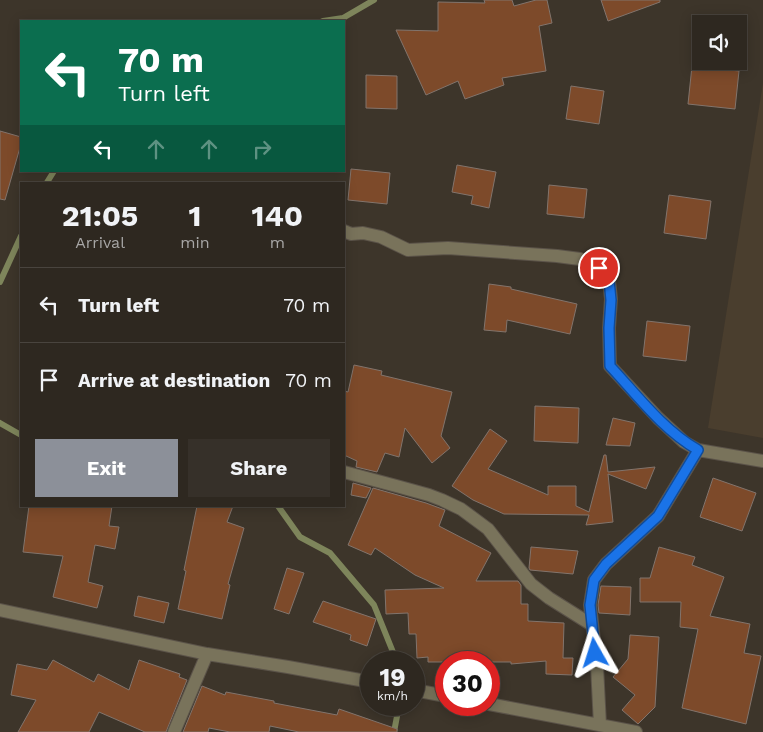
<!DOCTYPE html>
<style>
body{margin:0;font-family:"Work Sans",sans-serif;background:#363029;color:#f1f3f6;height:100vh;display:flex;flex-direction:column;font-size:19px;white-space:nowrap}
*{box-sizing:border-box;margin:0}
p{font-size:16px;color:#a7a6a5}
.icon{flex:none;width:28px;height:28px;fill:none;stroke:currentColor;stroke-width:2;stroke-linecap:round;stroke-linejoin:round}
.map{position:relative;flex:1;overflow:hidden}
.drawer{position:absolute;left:20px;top:182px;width:325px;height:325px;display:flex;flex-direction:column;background:#2e2820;border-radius:0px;box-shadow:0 2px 12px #0003,0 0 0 1px #49443e}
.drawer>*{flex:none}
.guide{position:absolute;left:20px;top:20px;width:325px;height:152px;border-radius:0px;box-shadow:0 2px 12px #0003,0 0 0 1px #49443e;background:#0b6e4f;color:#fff;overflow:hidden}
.buttons{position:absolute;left:692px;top:15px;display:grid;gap:10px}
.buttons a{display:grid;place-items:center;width:55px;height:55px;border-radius:0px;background:#2e2820;box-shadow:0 2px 12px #0003,0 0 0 1px #49443e;font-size:25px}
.speed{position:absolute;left:360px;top:651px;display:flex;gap:10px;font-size:25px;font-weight:700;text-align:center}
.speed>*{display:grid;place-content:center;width:65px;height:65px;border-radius:50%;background:#2e2820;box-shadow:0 2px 12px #0003,0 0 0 1px #49443e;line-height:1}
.speed small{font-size:12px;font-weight:400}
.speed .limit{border:8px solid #d22;background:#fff;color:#111}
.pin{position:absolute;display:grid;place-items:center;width:42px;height:42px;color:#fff;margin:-21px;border:2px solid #fff;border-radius:50%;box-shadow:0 1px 5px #0007}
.me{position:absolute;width:55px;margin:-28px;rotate:354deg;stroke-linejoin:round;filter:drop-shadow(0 0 4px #0008)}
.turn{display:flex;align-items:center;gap:18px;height:105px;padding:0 15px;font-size:22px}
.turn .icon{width:65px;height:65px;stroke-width:2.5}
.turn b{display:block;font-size:35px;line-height:42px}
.lanes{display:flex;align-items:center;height:48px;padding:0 15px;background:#0003;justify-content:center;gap:25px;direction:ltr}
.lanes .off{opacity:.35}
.eta{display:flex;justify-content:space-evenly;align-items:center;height:85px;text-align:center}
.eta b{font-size:30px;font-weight:700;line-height:35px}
.button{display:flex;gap:10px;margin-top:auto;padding:10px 15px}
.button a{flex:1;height:58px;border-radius:0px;background:#8c9099;color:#fff;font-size:20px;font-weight:700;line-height:58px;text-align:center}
.button a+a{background:#363029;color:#f1f3f6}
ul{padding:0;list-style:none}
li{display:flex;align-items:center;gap:15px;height:75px;padding:0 15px;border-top:1px solid #49443e}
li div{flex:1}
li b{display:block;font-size:19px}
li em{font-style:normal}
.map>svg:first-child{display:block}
</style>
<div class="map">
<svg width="763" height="732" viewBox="0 0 763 732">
<rect width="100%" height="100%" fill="#3d352a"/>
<path fill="#4a3e2e" d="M763,83V438L708,428Z"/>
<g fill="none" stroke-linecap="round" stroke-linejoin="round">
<path stroke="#7e855b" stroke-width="6" d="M323,21L343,18L374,0
M46,184L54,171
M0,282L21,236
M0,423L21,435
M278,506L300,537L330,553L374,605L397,662
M394,732L398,711"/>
</g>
<path fill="#7d4a2a" stroke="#82746c" d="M484,0H512L514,6L536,0H547L552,23L539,26L546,71L502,78L504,85L465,99L458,81L426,95L396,30L438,31V2L485,3Z
M601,0H660V2L608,21Z
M692,66L739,71L735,109L688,104Z
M366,75L397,76V109L366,108Z
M571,86L604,91L599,124L566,119Z
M0,131L21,137V144L5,200L0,199Z
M457,165L496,172L489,208L471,204L473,196L452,192Z
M351,169L390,173L387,204L348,200Z
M549,185L587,189L584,218L547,214Z
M669,195L711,201L706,239L664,233Z
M489,284L511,287V289L577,304L570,334L507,320L506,332L484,330Z
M647,321L690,326L686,361L643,356Z
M354,365L382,371L381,375L452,392L441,436L450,448L432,463L405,428L399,457L385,453L377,472L356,467L357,461L344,455V391L348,392Z
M535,406L579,408L578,443L534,441Z
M613,418L635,423L630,446L606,445Z
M490,429L507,441L488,469L548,495V486H576V506L589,512L604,455H606L608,472L655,467L646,489L608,474L613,522L586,525L589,515L504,514L473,500L452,486Z
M713,478L756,493L742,531L700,517Z
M353,483L371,488L366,498L351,495Z
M373,488L426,503L445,510L439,526L491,553L476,581H518L521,585V604H528V621L564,623L563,658H573L572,675L546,674V661L511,664V662H428V657L417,658L416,634H409L408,613L386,614L385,590L444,588L415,575L375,548L371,555L348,545Z
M29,506H112L109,526L119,527L115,549L95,545L88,582L103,586L97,608L53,597L63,556L23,552Z
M197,506H233L227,522L244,528L228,584L230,585L222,619L178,609L186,571L184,570Z
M531,547L578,551L573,574L530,570L529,568Z
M659,547L695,557L692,565L724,577L710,616L750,624L744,653L761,656L746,724L682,708L698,629L680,627L681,602H640V578H650Z
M287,568L304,573L289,614L274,609Z
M601,586L631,587L630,615L599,613L598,605Z
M138,596L169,603L164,623L134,616Z
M323,601L376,619L367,646L350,640L351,635L313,622Z
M630,635L659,637L655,707L638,724L622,710L635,695L613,677L628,659Z
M53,660L94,682L98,674L129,690L139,660L180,674L179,677L187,680L166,732H145L99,712L89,732H18L36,700L11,695L17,664L47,670Z
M202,686L225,695L226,692L274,701V703L337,715L339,709L397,729V732H299L270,726L269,732H230L209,728L208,732H183Z"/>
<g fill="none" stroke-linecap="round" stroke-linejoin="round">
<g stroke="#5b5349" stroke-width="14">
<path id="street" d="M344,231L351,234L363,233L381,237L408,250L448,248L557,256L580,259L599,268L609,280L611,299L609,328L610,366L658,418L684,442L698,450L763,461
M344,472L400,487L429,495L442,500L461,509L488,529L531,584L549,598L592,625
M0,610L207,654L288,667L371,682
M414,690L446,696
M489,704L636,732
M600,725L597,666L590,605L594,580L606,564L658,516L698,450
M174,732L207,654"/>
</g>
<use href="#street" stroke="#79735b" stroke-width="12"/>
</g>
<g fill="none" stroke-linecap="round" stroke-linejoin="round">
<g stroke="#114b97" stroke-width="12">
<path id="route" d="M595,653L590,605L594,580L606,564L658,516L698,450C663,430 637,395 610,366L609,328L611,300L609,280L599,268"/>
</g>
<use href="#route" stroke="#1a73e8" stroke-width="9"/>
</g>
</svg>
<div class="buttons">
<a><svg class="icon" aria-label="sound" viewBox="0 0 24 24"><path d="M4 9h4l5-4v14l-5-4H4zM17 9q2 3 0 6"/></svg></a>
</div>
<div class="speed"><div>19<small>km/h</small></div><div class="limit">30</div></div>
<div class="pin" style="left:599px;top:268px;background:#d93025"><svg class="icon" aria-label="arrive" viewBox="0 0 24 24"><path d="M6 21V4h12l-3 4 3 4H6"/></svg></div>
<svg class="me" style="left:595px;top:653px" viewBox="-20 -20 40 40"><path d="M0-17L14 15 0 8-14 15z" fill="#1a73e8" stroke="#fff" stroke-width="4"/></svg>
<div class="guide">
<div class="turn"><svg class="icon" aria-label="left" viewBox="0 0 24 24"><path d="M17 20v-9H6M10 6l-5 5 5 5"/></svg><div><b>70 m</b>Turn left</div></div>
<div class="lanes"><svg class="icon" aria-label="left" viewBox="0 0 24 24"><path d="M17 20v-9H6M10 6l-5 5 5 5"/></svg><svg class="icon off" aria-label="ahead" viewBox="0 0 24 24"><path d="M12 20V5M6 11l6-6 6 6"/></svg><svg class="icon off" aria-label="ahead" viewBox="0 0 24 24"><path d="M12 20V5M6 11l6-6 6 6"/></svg><svg class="icon off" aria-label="right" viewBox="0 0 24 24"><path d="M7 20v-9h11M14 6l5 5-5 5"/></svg></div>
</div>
<section class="drawer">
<div class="eta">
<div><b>21:05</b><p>Arrival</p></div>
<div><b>1</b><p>min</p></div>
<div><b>140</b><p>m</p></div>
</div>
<ul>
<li><svg class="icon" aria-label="left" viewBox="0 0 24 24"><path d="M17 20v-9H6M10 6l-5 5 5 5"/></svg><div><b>Turn left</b></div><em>70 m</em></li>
<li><svg class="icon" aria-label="arrive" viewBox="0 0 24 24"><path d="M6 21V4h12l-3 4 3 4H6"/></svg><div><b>Arrive at destination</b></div><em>70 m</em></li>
</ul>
<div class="button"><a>Exit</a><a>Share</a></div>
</section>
</div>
